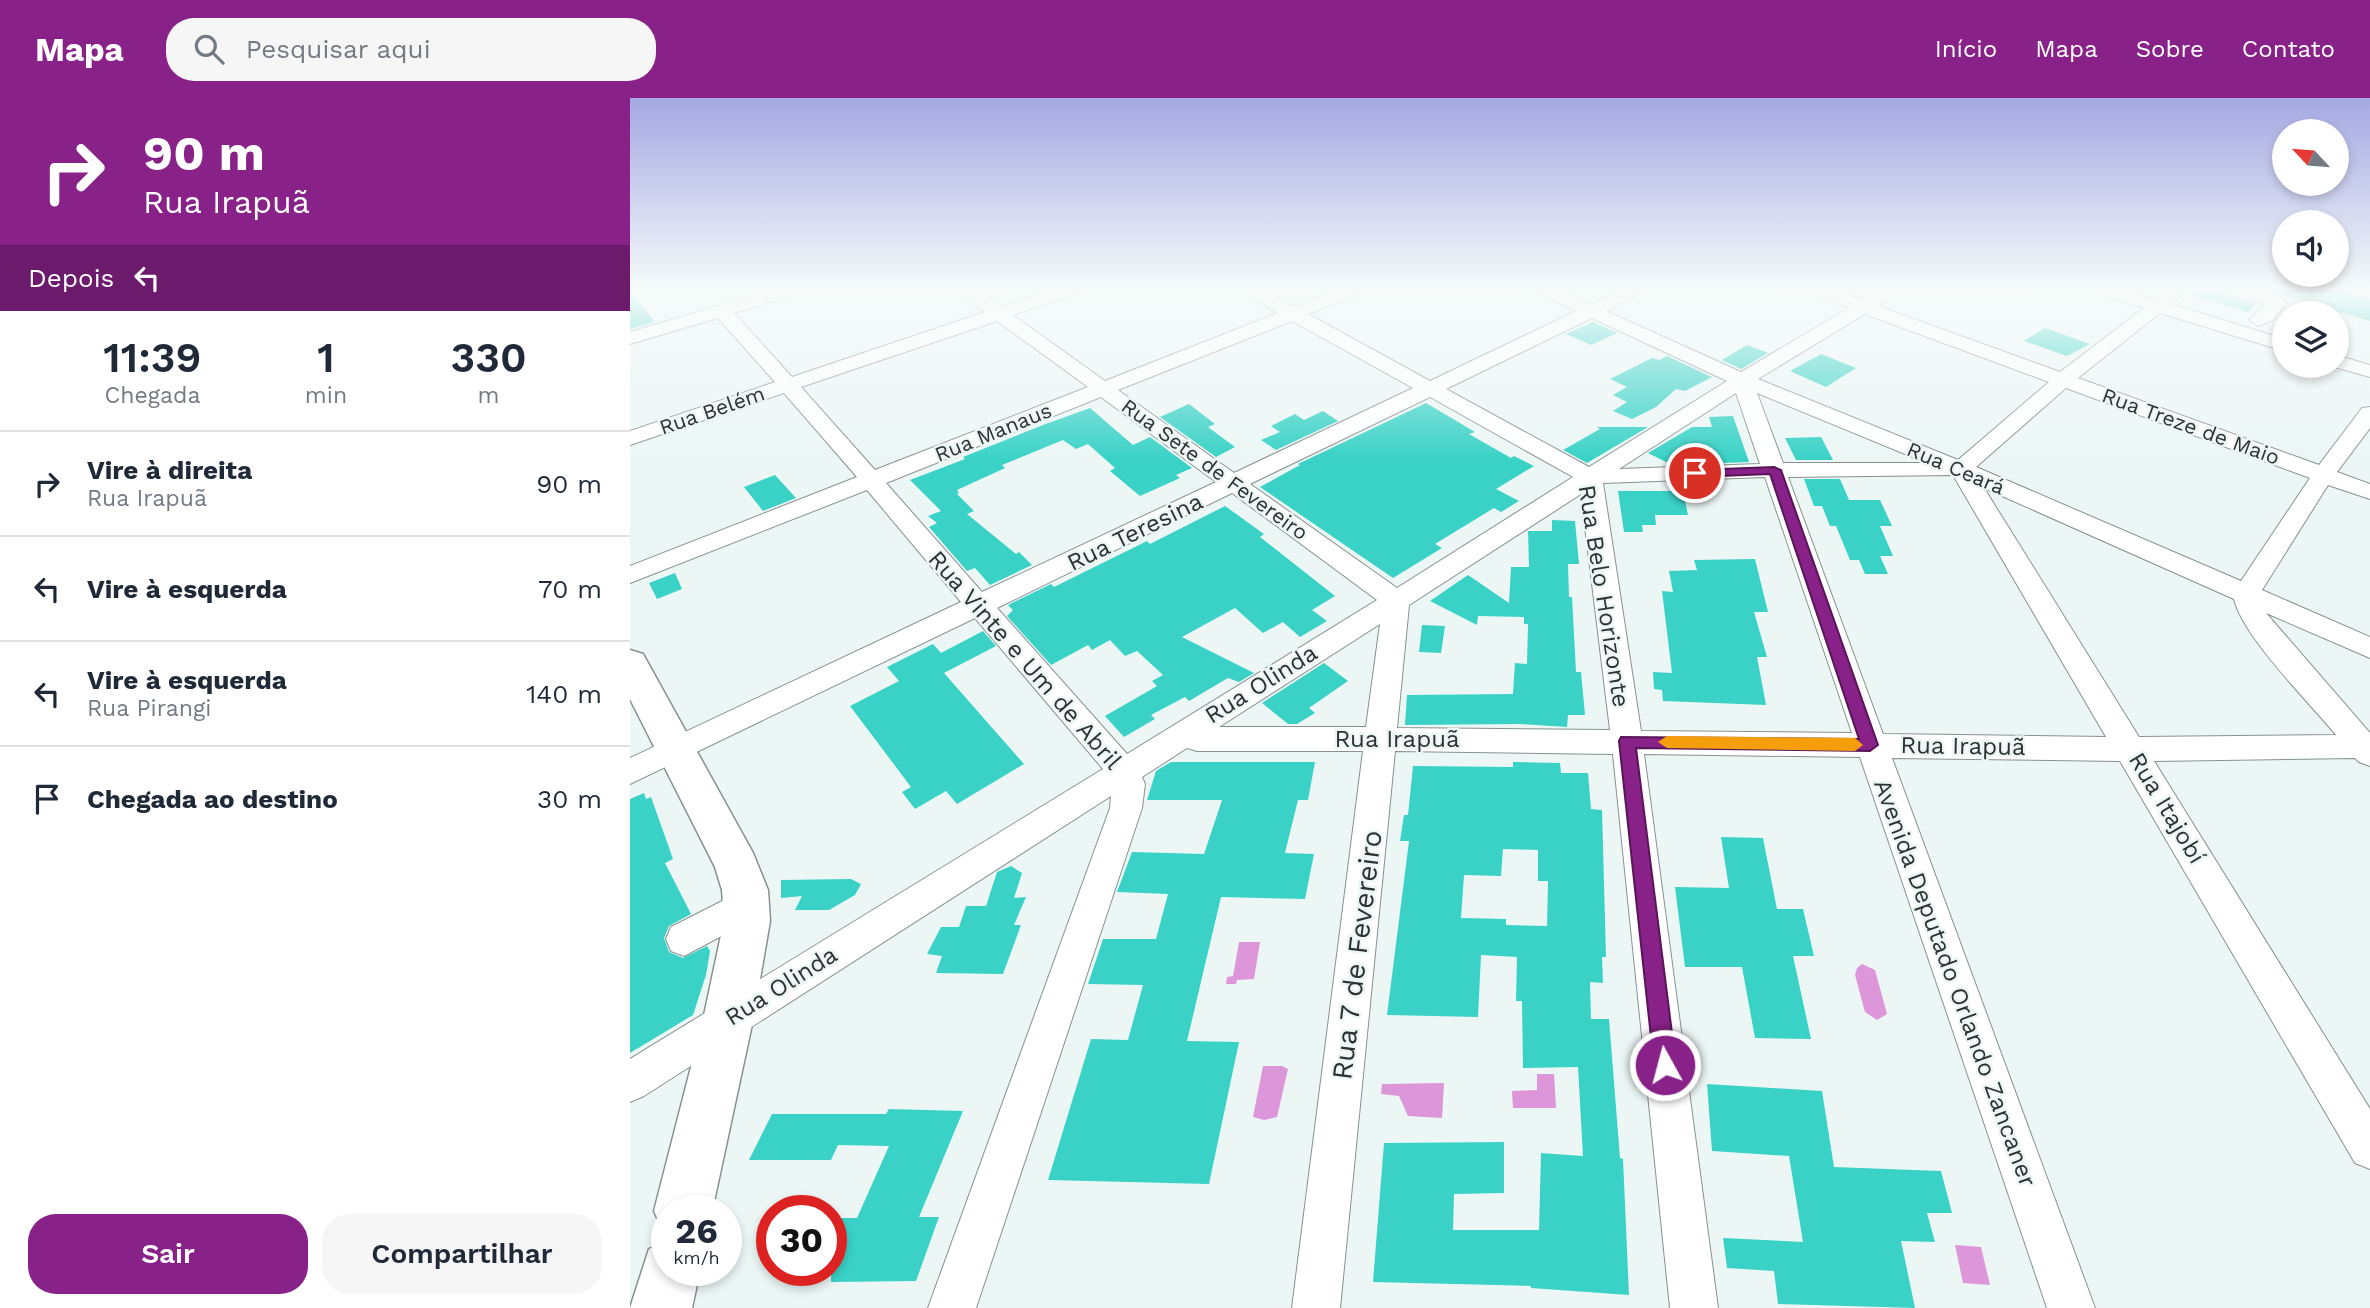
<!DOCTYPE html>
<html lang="pt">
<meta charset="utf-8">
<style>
body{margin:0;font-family:"Work Sans",sans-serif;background:#f6f6f7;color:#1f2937;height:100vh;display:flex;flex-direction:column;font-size:26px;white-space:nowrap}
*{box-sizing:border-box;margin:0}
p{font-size:23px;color:#747a83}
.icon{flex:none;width:38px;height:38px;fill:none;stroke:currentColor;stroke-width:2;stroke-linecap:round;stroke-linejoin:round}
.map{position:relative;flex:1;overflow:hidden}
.panel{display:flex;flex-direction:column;background:#fff;width:630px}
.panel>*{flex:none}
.banner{background:#882188;color:#fff;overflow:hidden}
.needle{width:46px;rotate:296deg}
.tools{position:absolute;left:1642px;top:21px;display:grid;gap:14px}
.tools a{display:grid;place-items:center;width:77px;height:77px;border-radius:50%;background:#fff;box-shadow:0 4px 10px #0003;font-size:35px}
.speed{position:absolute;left:21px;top:1097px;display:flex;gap:14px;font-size:35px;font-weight:700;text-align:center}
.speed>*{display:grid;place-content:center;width:91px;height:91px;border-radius:50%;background:#fff;box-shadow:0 4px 10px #0003;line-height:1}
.speed small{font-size:18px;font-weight:400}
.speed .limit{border:10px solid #d22;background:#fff;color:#111}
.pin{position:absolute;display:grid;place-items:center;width:60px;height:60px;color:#fff;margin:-30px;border:4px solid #fff;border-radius:50%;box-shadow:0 2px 7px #0007}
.me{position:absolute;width:77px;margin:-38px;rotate:353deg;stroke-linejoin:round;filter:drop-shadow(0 0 5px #0008)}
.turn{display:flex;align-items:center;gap:24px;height:147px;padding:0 28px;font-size:32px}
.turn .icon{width:91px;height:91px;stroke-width:2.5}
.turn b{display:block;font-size:49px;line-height:60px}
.then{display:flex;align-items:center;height:66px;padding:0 28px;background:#0003;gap:14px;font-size:26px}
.eta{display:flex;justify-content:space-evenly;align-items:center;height:119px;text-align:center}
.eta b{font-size:42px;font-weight:600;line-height:49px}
.action{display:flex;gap:14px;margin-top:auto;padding:14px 28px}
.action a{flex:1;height:80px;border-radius:28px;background:#882188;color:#fff;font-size:28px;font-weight:600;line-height:80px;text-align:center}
.action a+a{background:#f6f6f7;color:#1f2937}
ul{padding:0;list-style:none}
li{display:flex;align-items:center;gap:21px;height:105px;padding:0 28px;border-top:2px solid #e0e1e3}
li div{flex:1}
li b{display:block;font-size:26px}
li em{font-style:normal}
header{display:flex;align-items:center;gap:42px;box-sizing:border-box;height:98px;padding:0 35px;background:#882188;color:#fff}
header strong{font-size:33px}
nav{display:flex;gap:38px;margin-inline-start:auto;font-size:24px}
.search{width:490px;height:63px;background:#f6f6f7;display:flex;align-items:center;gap:18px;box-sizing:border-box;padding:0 24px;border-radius:28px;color:#747a83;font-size:26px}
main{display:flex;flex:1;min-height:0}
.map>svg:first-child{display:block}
</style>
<header>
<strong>Mapa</strong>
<div class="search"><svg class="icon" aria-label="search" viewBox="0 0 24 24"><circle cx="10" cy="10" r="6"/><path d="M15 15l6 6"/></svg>Pesquisar aqui</div>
<nav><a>Início</a><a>Mapa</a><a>Sobre</a><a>Contato</a></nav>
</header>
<main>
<section class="panel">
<div class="banner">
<div class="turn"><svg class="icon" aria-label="right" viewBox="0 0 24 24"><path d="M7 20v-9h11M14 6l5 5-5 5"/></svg><div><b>90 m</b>Rua Irapuã</div></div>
<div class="then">Depois<svg class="icon" aria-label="left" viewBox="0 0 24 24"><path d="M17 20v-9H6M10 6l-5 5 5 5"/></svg></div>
</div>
<div class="eta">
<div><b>11:39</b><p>Chegada</p></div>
<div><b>1</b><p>min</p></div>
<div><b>330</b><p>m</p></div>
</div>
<ul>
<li><svg class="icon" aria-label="right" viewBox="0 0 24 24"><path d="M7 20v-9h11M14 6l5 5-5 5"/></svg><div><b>Vire à direita</b><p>Rua Irapuã</p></div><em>90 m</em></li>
<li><svg class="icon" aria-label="left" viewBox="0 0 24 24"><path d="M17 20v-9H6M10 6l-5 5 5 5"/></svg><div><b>Vire à esquerda</b></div><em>70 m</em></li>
<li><svg class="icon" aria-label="left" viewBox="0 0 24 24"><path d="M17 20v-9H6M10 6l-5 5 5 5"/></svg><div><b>Vire à esquerda</b><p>Rua Pirangi</p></div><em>140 m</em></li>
<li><svg class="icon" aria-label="arrive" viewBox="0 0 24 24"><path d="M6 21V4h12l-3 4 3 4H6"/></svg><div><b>Chegada ao destino</b></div><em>30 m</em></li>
</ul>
<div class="action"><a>Sair</a><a>Compartilhar</a></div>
</section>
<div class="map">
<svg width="1740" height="1210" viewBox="0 0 1740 1210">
<rect width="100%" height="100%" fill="#ecf7f5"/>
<path fill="#de96da" d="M609,844H630L624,881L607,882L606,886H596L597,879L603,878Z
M1232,866L1245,872L1257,916L1247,922L1235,914L1225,877L1227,870Z
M633,968H652L658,971L647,1019L634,1022L623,1019Z
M907,976H924L926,1010H883L882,993L907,992Z
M814,985L812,1020L778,1018L769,998L751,996L752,986Z
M1325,1147L1351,1149L1360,1187L1333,1185Z"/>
<path fill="#3ad2c7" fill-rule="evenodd" d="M1561,191H1594L1598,198L1626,206L1618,214L1557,196Z
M1649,191H1705L1740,202V223L1649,196Z
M0,193L25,224L0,231Z
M963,224L987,235L961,247L936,236Z
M1415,230L1460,246L1437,258L1394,243Z
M1117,247L1138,255L1111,271L1092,262Z
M1191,256L1226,270L1196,289L1160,273Z
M1037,258L1082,279L1055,293L1046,291L1026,309L1002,321L983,313L997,304L983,297L997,289L980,281L1022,260L1029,262Z
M796,305L845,334L839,336L881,360L884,358L904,368L866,391L889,403L871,414L864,410L805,446L812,450L763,480L630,389L670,367L668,366Z
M559,306L585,326L578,329L605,349L586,359L530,319Z
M460,310L503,347L520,339L562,370L546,377L550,380L510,398L480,373L485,370L458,346L446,351L433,342L372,367L375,370L327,392L329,395L327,396L344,413L337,416L386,456L389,454L402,467L360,487L345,470L337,473L299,429L307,425L298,418L311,413L280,382L335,361L333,359L413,327Z
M693,313L708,323L646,352L631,342L650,334L641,328L665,316L674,322Z
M1103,318L1119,364L1042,367L1018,355L1062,329H1082L1079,319Z
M967,329H1018L957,365L933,352L970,331Z
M1191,339L1203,362H1166L1155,340Z
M145,377L166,400L133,413L114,389Z
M1174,381H1210L1219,402H1250L1262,428H1250L1263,458H1250L1258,476H1235L1229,462H1220L1206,428H1200L1192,408H1184Z
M988,393H1053L1058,417H1025L1026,427H1012L1013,434H994Z
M595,408L634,436L630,439L705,498L682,512L697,523L670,539L653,524L633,535L605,510L552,539L624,575L609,584L598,580L559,603L555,599L521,617L525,621L494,639L475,618L527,588L522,583L533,577L507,553L495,558L480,542L462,552L458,547L421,567L377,518L383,512L378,507L421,486L424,489L517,443L520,446Z
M922,422L945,423L949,466H938L939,499H942L946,574H951L955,617H938L937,629L890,626L775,627L777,597L883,596L885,565L897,566L898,526H894V519L848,518L847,527L800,503L838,477L879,505L881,469H899L898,433H922Z
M1125,461L1138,514H1124L1137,559H1127L1136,607L1033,603L1032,592L1024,591L1023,574L1042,575L1032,493L1043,494L1039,473L1067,472L1064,462Z
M45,475L52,491L27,501L19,485Z
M792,527L815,528L811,555L789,554Z
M353,533L366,548L314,575L394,666L327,706L316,693L285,711L272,694L281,689L220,608L269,583L257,569L303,546L311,555Z
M694,565L718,583L679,610L685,615L667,626H658L632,605Z
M541,664H685L678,702H668L655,755L684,756L675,801L591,799L557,943L609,944L579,1086L418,1082L461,941L498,942L513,887L458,886L473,841H526L538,796L487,794L502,754L574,756L592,702H517L526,673Z
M883,664L930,665L931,675H958L961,711L972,712L976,859H972L973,885L960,884L961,921H979L990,1060L993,1061L999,1197L901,1190V1188L743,1184L754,1045L874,1044V1095L824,1096L823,1132H909L911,1055L953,1058L948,969L893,970L892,903H886L887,859L851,857L848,919L757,917L779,743H770L774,717H778L783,668L883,669ZM873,751L908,752V783H918L917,828L876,827V821L831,820L834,777L871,778Z
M14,695L16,701L21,699L43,761L35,765L61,816L39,828L34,840L39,854L53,860L77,848L80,853L76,877L63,917L0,955V701Z
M1091,739L1133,740L1147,811H1173L1184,858H1163L1181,941L1125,940L1112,869H1055L1045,789L1099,790Z
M381,768L392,775L384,800L396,799L384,827H391L373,876L306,875L312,858L297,856L311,829H329L336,808H356L367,774Z
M221,781L231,786L225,797L199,812H165L172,798L151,800V782Z
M1077,986L1192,993L1204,1069L1311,1073L1322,1115H1297L1305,1144L1271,1143L1285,1210L1148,1206L1144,1173L1097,1170L1093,1140L1173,1144L1159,1058L1082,1053Z
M259,1011L333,1013L289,1119H309L286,1183L201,1184V1120H227L259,1048L208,1047L201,1062H119L142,1016H256Z"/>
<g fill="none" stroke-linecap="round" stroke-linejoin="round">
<g stroke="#879290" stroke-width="2">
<path id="minor" d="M145,191H173L170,195L104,215L162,279L355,214L326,191H347L372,209L425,191H452L449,195L383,217L475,283L648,215L609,191H631L664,209L710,191H735L732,195L678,216L800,283L946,213L903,191H927L961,207L993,191H1017L976,213L1111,274L1219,210L1178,195L1175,191H1201L1232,202L1250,191H1272L1248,208L1430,274L1514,210L1465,195L1462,191H1490L1524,202L1538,191H1558L1541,206L1654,241V253L1530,215L1448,280L1689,367L1732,310L1740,309V330L1707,374L1740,386V401L1698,387L1632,492L1740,539V560L1636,515L1740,635V668L1729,664L1725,660L1524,663L1740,1011V1071L1725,1065L1490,663L1262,660L1465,1210H1417L1230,659L1014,656L1088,1210H1040L983,656L765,653L710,1210H662L733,653H567L557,650L512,679L515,686L512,710L346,1210H298L480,710L481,698L14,998L0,1004V961L473,671L345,520L0,686V660L331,504L237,392L0,485V468L227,379L154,295L0,347V333L145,284L88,220L0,246V234ZM1235,216L1419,284L1328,362L1128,281ZM962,220L1097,283L959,369L816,291ZM367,223L458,289L245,372L171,289ZM662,223L783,290L604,375L488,292ZM1436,290L1680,380L1611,483L1346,369ZM1106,295L1130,366L989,371ZM1127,295L1297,365H1153ZM471,299L586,384L352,494L256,385ZM800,299L943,379L767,490L620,386ZM1323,377L1476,639L1253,636L1158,379ZM1135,379L1222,635L1011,633L973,385ZM1354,390L1604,501C1613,539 1679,604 1706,637L1509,639ZM602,395L747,502L497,656L367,510ZM951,396L980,632L767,630L779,507ZM750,526L736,629H589Z
M1596,191H1623L1653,201L1656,205L1643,222L1628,228L1619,222L1636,207L1599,195Z
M1718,191H1740V200L1721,195Z
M1706,257L1740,267V279L1701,268H1706Z
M116,791L129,796L134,807L129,818L54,858L41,853L36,841L41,829Z"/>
</g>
<g stroke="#879290" stroke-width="3">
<path id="major" d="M0,552L13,556L123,755L138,792L140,823L123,922L82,1113H37V1135L33,1133L24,1113L73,922L94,823L92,792L85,769L0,601Z
M37,1143V1172H70L62,1210H0L19,1151Z"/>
</g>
<use href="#minor" fill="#fff" fill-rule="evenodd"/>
<use href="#major" fill="#fff" fill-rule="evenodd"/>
</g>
<linearGradient id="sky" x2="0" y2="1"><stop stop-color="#a4a8e2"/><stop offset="0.53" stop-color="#f6fbfa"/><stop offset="1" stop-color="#f6fbfa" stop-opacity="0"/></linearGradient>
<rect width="1740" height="361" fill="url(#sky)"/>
<path fill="#882188" stroke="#581558" stroke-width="2" d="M1144,369L1151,372L1248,647L1240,653L1006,650L1046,967L1043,975L1035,978L1028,975L1024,967L989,643L991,639L1229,641L1140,376L1065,379L1059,375L1065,372Z"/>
<path fill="#f59e0b" d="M1037,638L1225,640L1233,647L1225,653L1037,650L1028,644Z"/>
<g text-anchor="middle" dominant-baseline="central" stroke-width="5" stroke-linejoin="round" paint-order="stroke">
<g font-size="21" fill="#2e3231" stroke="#ecf7f5">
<text transform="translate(82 312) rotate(-19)">Rua Belém</text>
<text transform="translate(1561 328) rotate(20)">Rua Treze de Maio</text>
<text transform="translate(363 334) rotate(-22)">Rua Manaus</text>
<text transform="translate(1326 370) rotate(23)">Rua Ceará</text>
<text transform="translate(585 371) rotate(36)">Rua Sete de Fevereiro</text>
</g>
<g font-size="24" fill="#2e3231" stroke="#ecf7f5">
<text transform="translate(505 434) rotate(-26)">Rua Teresina</text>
<text transform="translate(974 498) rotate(81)">Rua Belo Horizonte</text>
<text transform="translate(395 562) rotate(49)">Rua Vinte e Um de Abril</text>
<text transform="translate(631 586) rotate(-32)">Rua Olinda</text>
<text x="767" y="641">Rua Irapuã</text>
<text transform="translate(1333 648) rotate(1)">Rua Irapuã</text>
<text transform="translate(1537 710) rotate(59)">Rua Itajobí</text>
<text transform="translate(1325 885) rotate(70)">Avenida Deputado Orlando Zancaner</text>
<text transform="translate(151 888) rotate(-32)">Rua Olinda</text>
</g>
<g font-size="28" fill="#2e3231" stroke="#ecf7f5">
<text transform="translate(727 857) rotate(-83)">Rua 7 de Fevereiro</text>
</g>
</g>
</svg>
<div class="tools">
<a><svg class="needle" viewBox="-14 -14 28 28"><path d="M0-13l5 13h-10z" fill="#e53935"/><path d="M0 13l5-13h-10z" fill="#747a83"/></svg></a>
<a><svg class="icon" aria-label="sound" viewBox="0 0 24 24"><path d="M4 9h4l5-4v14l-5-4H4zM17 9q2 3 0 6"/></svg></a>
<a><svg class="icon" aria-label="layers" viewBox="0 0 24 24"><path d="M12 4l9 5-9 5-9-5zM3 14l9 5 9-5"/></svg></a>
</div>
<div class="speed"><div>26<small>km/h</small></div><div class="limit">30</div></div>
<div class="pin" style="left:1065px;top:375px;background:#d93025"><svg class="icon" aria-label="arrive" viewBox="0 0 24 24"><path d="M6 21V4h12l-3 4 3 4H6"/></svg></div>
<svg class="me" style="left:1035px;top:967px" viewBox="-20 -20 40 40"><circle r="17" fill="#882188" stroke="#fff" stroke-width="3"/><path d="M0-11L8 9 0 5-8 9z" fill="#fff"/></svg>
</div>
</main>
